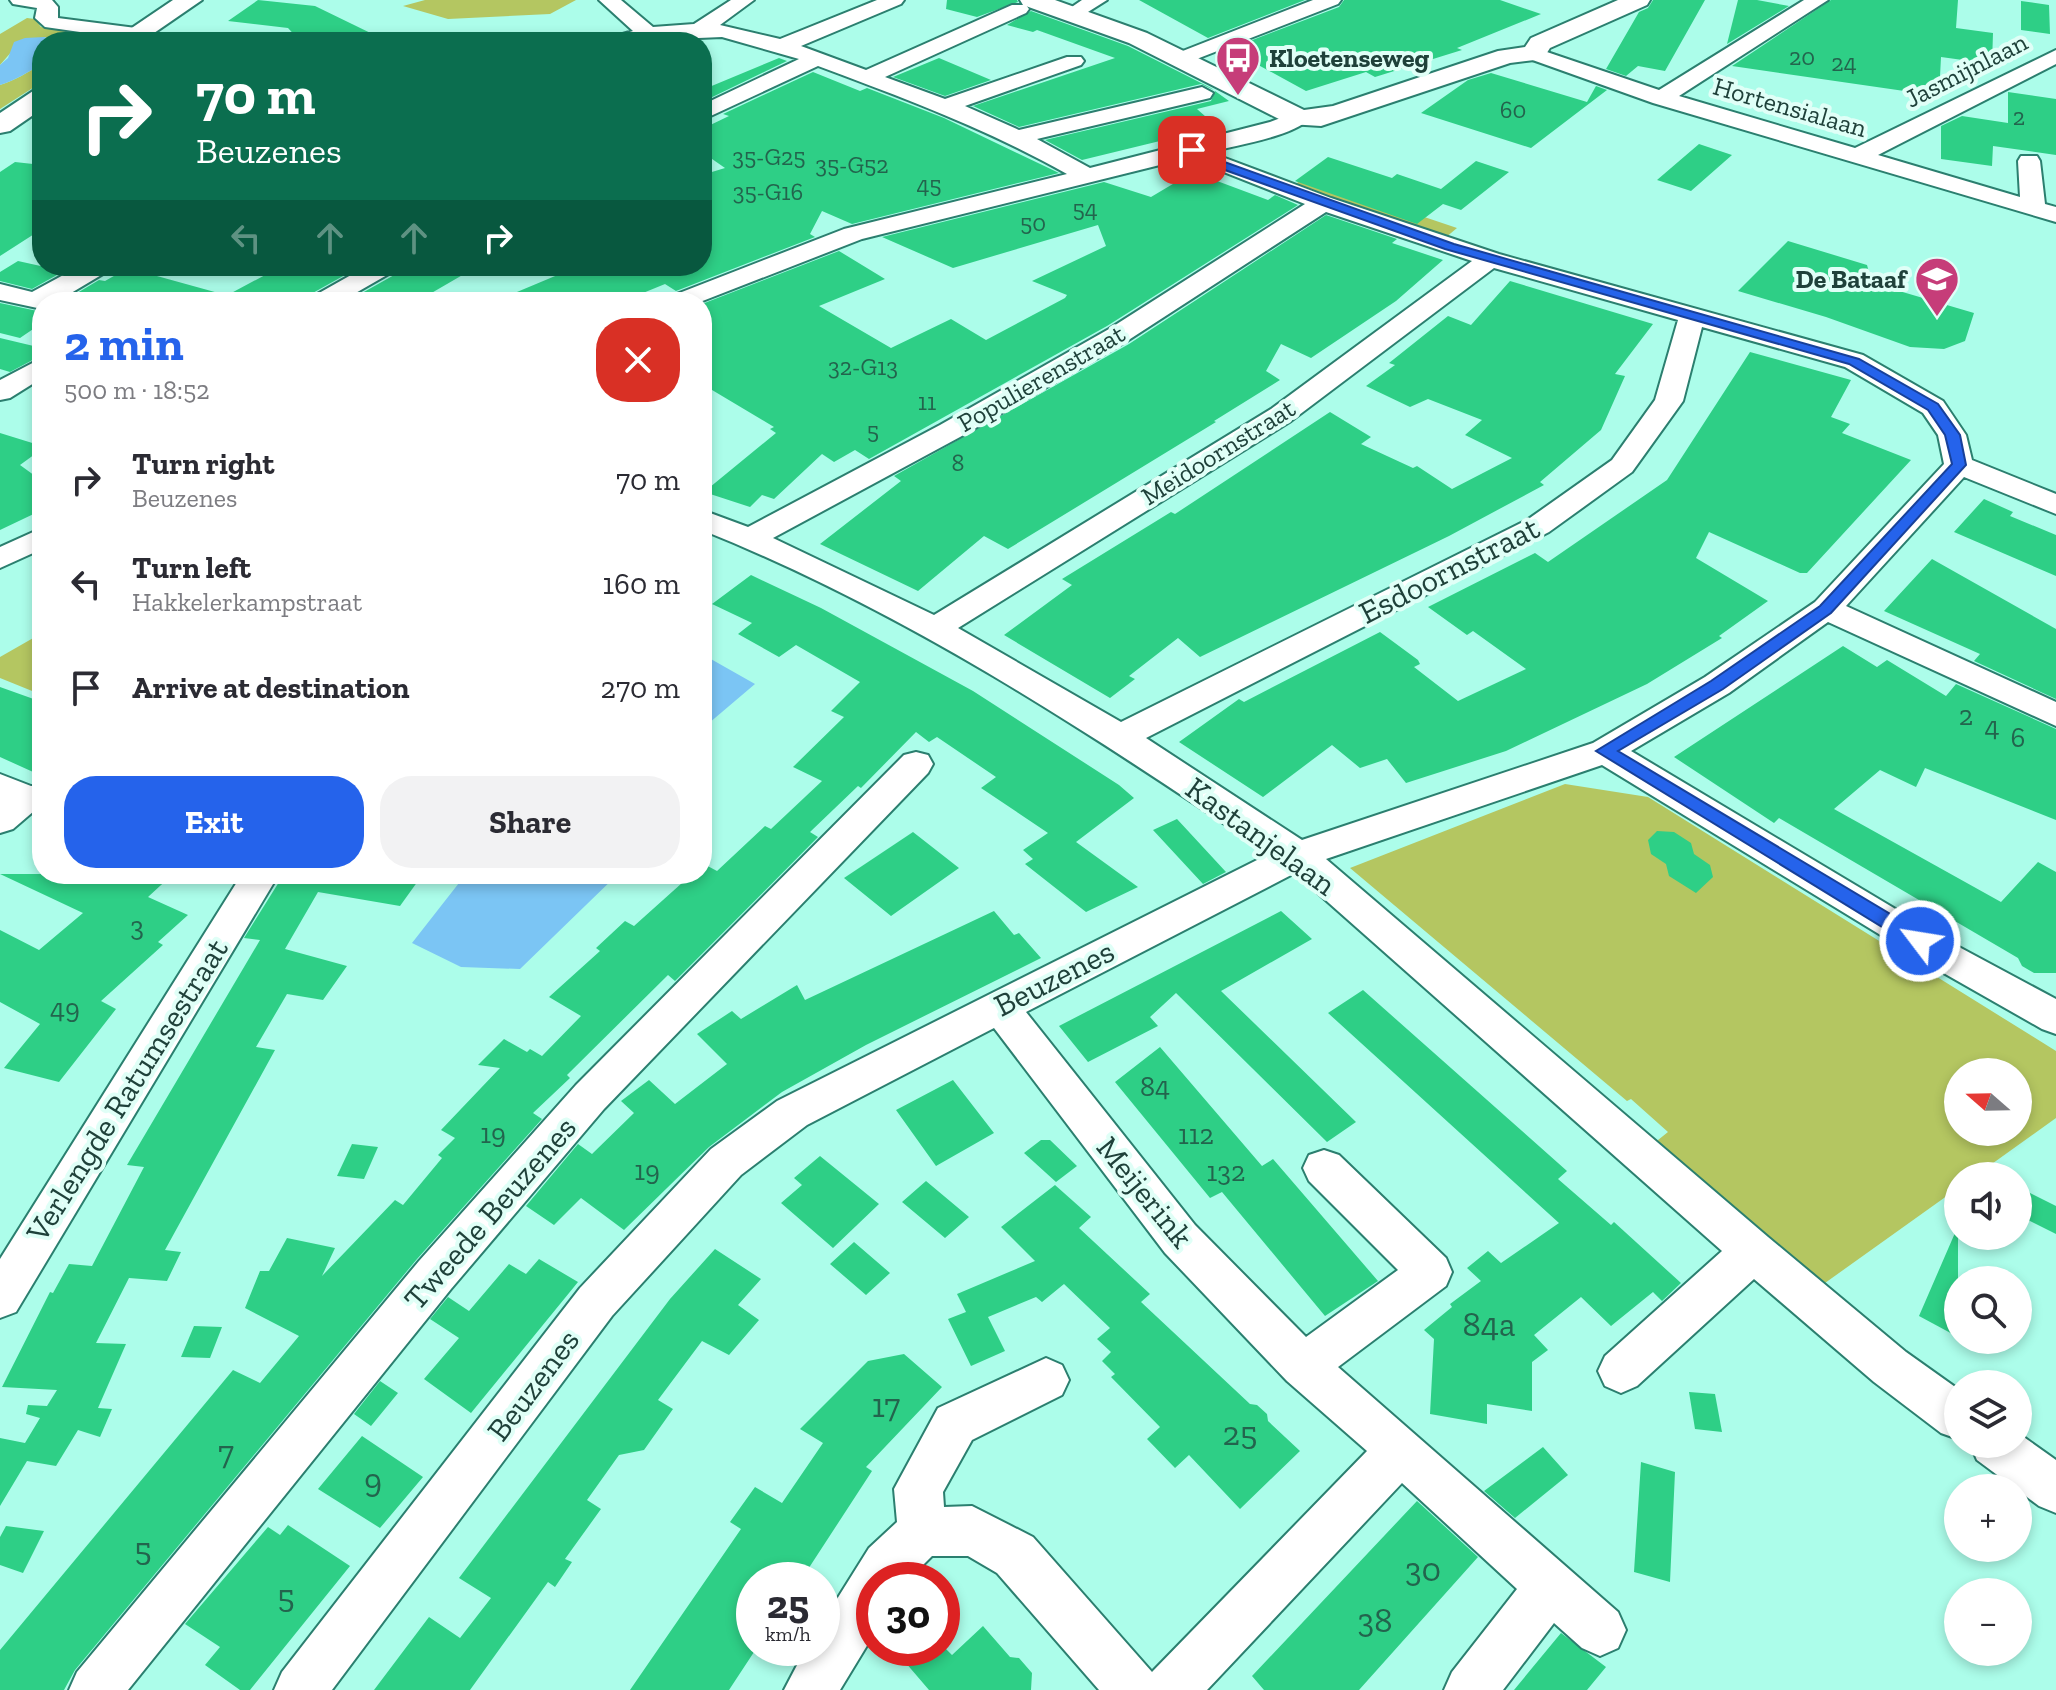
<!DOCTYPE html>
<meta charset="utf-8">
<style>
body{margin:0;font-family:"Zilla Slab",serif;background:#f2f2f3;color:#2b2b33;height:100vh;display:flex;flex-direction:column;font-size:30px;white-space:nowrap}
*{box-sizing:border-box;margin:0}
p{font-size:26px;color:#7c7c81}
.icon{flex:none;width:44px;height:44px;fill:none;stroke:currentColor;stroke-width:2;stroke-linecap:round;stroke-linejoin:round}
.map{position:relative;flex:1;overflow:hidden}
.details{position:absolute;left:32px;top:292px;width:680px;height:592px;display:flex;flex-direction:column;background:#fff;border-radius:32px;box-shadow:0 4px 12px #0003}
.details>*{flex:none}
.guide{position:absolute;left:32px;top:32px;width:680px;height:244px;border-radius:32px;box-shadow:0 4px 12px #0003;background:#0b6e4f;color:#fff;overflow:hidden}
.needle{width:52px;rotate:290deg}
.buttons{position:absolute;left:1944px;top:1058px;display:grid;gap:16px}
.buttons a{display:grid;place-items:center;width:88px;height:88px;border-radius:50%;background:#fff;box-shadow:0 4px 12px #0003;font-size:40px}
.speed{position:absolute;left:736px;top:1562px;display:flex;gap:16px;font-size:40px;font-weight:700;text-align:center}
.speed>*{display:grid;place-content:center;width:104px;height:104px;border-radius:50%;background:#fff;box-shadow:0 4px 12px #0003;line-height:1}
.speed small{font-size:20px;font-weight:400}
.speed .limit{border:12px solid #d22;background:#fff;color:#111}
.pin{position:absolute;display:grid;place-items:center;width:68px;height:68px;color:#fff;margin:-34px;border-radius:16px;box-shadow:0 4px 12px #0006}
.me{position:absolute;width:88px;margin:-44px;rotate:301deg;stroke-linejoin:round;filter:drop-shadow(0 0 6px #0008)}
.turn{display:flex;align-items:center;gap:28px;height:168px;padding:0 32px;font-size:36px}
.turn .icon{width:104px;height:104px;stroke-width:2.5}
.turn b{display:block;font-size:56px;line-height:68px}
.lanes{display:flex;align-items:center;height:76px;padding:0 32px;background:#0003;justify-content:center;gap:40px;direction:ltr}
.lanes .off{opacity:.35}
.round{display:grid;place-items:center;flex:none;width:84px;height:84px;border-radius:32px;background:#f2f2f3}
.headline{display:flex;align-items:center;justify-content:space-between;height:136px;padding:0 32px}
h1{font-size:48px;font-weight:700;line-height:60px;color:#2563eb}
.button{display:flex;gap:16px;margin-top:auto;padding:16px 32px}
.button a{flex:1;height:92px;border-radius:32px;background:#2563eb;color:#fff;font-size:32px;font-weight:700;line-height:92px;text-align:center}
.button a+a{background:#f2f2f3;color:#2b2b33}
ul{padding:0;list-style:none}
li{display:flex;align-items:center;gap:24px;height:104px;padding:0 32px}
li div{flex:1}
li b{display:block;font-size:30px}
li em{font-style:normal}
.map>svg:first-child{display:block}
</style>
<div class="map">
<svg width="2056" height="1690" viewBox="0 0 2056 1690">
<rect width="100%" height="100%" fill="#acfdea"/>
<path fill="#b4c661" fill-rule="evenodd" d="M425,0H576L550,14L448,19L403,6Z
M27,18L35,19L41,27L115,36C95,48 65,43 44,37L13,50L0,65V34Z
M42,64V82L0,109V85C16,80 28,72 42,64Z
M1301,180L1359,195L1457,228L1445,238L1293,186Z
M42,633V695L0,678V657Z
M1565,784L1648,797L2056,1051V1118L1975,1176H1958V1188L1818,1288L1653,1144L1668,1132L1631,1099L1627,1101L1350,868ZM1958,1072H2018V1132H1958Z"/>
<path fill="#7bc5f4" d="M44,37L58,42H42V64C28,72 16,80 0,85V65L8,58L14,42L25,38Z
M702,654L755,684L702,729Z
M466,874H618L520,969L461,967L412,943Z"/>
<path fill="#2ecf86" d="M258,0L315,6L389,42H301L288,28L228,21Z
M947,0H1017L1018,2L977,17L946,9Z
M1139,0H1305L1208,38Z
M1344,0H1500L1541,14L1457,48L1462,50L1375,77L1366,72L1306,91L1229,49L1339,7Z
M1653,0H1705L1665,71L1638,66L1626,76L1606,69L1639,12L1648,8Z
M1738,0H1757L1789,6L1727,44Z
M1831,0H1958L1956,28L1993,33L1992,64L1941,57L1939,96L1732,66Z
M2021,1L2049,5L2050,34L2021,30Z
M1031,11L1128,46L1211,88L1214,90L1201,84L1019,127L973,106L1115,58L1037,30L1033,32L1007,25Z
M779,58L787,61L702,102V90Z
M939,58L991,80L945,96L893,77Z
M813,72L860,91L867,88L944,118L1059,173L852,224L822,211L810,234L815,237L676,291L665,284L621,302H493L579,266H587L598,273L613,266H702V242L712,232L702,223V175L725,168L702,152V129L729,116L723,114Z
M1491,73L1587,102L1596,86L1607,90L1531,148L1421,113L1468,80Z
M1215,91L1229,101L1197,109L1206,117L1192,120L1205,130L1082,160L1045,140L1211,101Z
M2008,92L2056,99V155L1993,146L1992,166L1941,159V126L1962,116L2008,123Z
M1699,144L1732,155L1691,191L1657,180Z
M1328,157L1392,178L1397,174L1441,189L1476,161L1509,172L1461,210L1443,204L1417,224L1295,181Z
M15,162L42,165V229L0,256V172Z
M1193,172L1268,200L1275,195L1298,205L1107,326L869,459L855,450L834,462L822,454L774,499L762,495L750,507L704,492L776,433L770,429L774,427L702,384V304L839,251L885,279L819,306L891,348L951,319L986,340L1065,298L1067,295L1032,281L1106,246L1098,225L953,268L882,237L1104,182L1151,197Z
M1326,215L1397,239L1392,243L1443,260L1396,301L1311,358L1281,344L1266,371L1280,380L1214,421L1216,422L1008,549L984,536L918,591L820,544L901,481L894,476L1129,344Z
M1788,241L1867,265L1872,283L1974,313L1965,341L1944,349L1910,347L1826,317L1738,291Z
M18,261L36,265L64,271L32,289L0,281V272Z
M282,266H361L311,294L305,302H62L99,280L105,281L128,268L222,294V298Z
M400,266H478L416,302H346L396,274Z
M1510,281L1653,324L1615,374L1625,376L1601,430L1540,482L1544,485L1449,536L1200,657L1178,638L1129,676L1135,679L1110,698L1004,635L1072,585L1062,579L1171,512L1175,514L1330,412L1371,437L1361,444L1413,468L1417,466L1452,489L1512,458L1465,435L1482,420L1428,399L1410,407L1366,386L1395,365L1389,363L1448,316L1471,325Z
M0,303L42,312V323L20,338L0,333Z
M0,338L42,348V355L10,372L0,369Z
M1750,352L1851,380L1831,417L1850,424L1842,433L1911,460L1807,573H1800L1709,532L1696,558L1768,601L1719,636L1722,638L1647,684L1506,751L1406,783L1387,759L1360,768L1332,745L1263,797L1179,742L1239,699L1244,702L1380,632L1418,660L1420,664L1414,667L1458,701L1526,669L1473,631L1467,635L1428,607L1535,553L1548,562L1667,480Z
M0,433L42,446V449L20,465L42,481V510L0,530Z
M1984,499L2013,512L2010,516L2056,535V576L1954,532Z
M1932,559L2056,629V699L1974,661L1980,654L1884,611Z
M751,575L821,608L973,691L1119,785L1134,798L1076,842L1138,887L1086,912L1025,864L1033,859L1023,850L1048,833L981,788L996,777L937,737L929,742L916,732L861,788L858,786L810,832L818,837L675,981L668,975L567,1075L570,1078L533,1113L542,1119L417,1259L75,1670L64,1690H0V1650L233,1370L260,1383L299,1336L245,1308L260,1271H269L287,1238L335,1248L322,1276L395,1200L403,1205L442,1158L438,1155L455,1138L441,1130L500,1068L478,1065L504,1039L527,1052L530,1049L542,1056L581,1016L549,997L600,951L596,948L625,921L634,926L692,874H702V863L717,871L765,826L771,829L822,781L793,767L844,717L831,711L860,682L796,645L779,657L738,634L752,623L712,604Z
M1843,646L1877,667L1887,660L1946,696L1956,684L2056,729V820L1925,768L1916,787L1880,770L1834,809L2001,902L2038,862L2056,872V973H2034L2022,966L2018,958L1779,818L1774,823L1674,757Z
M0,687L42,702V776L0,757Z
M1177,819L1226,872L1224,873L1203,884L1153,830Z
M1657,831L1674,832L1691,843L1694,854L1710,865L1713,877L1696,893L1669,876L1666,864L1651,854L1648,840Z
M913,832L959,868L891,916L844,878Z
M0,874H173L148,897L188,915L158,942L163,945L101,1001L116,1009L59,1082L4,1068L40,1024L0,1002V930L39,950L83,913Z
M284,874H423L400,906L318,892L285,949L347,966L323,1000L287,994L256,1047L275,1050L165,1250L181,1252L167,1281L129,1278L96,1343L126,1344L98,1408L112,1409L100,1437L78,1430L56,1466L27,1461L0,1506V1438L25,1443L40,1418L26,1414L28,1405L47,1406L57,1390L2,1387L50,1292L53,1293L69,1264L92,1266L144,1167L127,1165L260,940L244,938Z
M994,911L1014,935L1019,933L1041,958L866,1045L782,1092L709,1147L624,1230L581,1198L554,1225L526,1206L578,1144L592,1154L634,1113L621,1101L649,1080L675,1104L727,1064L697,1034L732,1011L741,1019L797,985L805,1000Z
M1281,911L1312,939L1221,991L1356,1122L1327,1142L1176,993L1150,1017L1158,1026L1088,1062L1059,1026Z
M1363,990L1567,1171L1558,1179L1611,1225L1614,1222L1681,1283L1662,1301L1653,1292L1611,1326L1581,1297L1534,1335L1548,1350L1532,1362V1411L1487,1404V1424L1430,1414L1434,1339L1424,1330L1452,1307L1450,1304L1481,1281L1467,1268L1488,1251L1501,1263L1559,1223L1328,1013Z
M1160,1047L1262,1166L1273,1159L1378,1281L1325,1316L1222,1192L1210,1198L1115,1082Z
M953,1080L994,1133L936,1166L896,1110Z
M1041,1140H1050L1077,1166L1056,1182L1024,1153Z
M352,1144L378,1147L364,1179L337,1176Z
M820,1156L879,1204L833,1248L781,1203L802,1185L794,1178Z
M926,1181L969,1217L945,1238L902,1202Z
M1055,1185L1091,1217L1079,1228L1150,1294L1141,1302L1250,1404L1257,1405L1267,1414L1268,1421L1300,1451L1240,1509L1189,1455L1175,1468L1147,1439L1160,1427L1111,1377L1115,1374L1102,1361L1111,1352L1097,1339L1110,1328L1064,1284L1042,1302L1036,1297L988,1317L1005,1351L971,1366L948,1319L966,1312L957,1294L1035,1261L1001,1227Z
M2018,1187L2056,1206V1234L2018,1215Z
M1958,1226V1337L1919,1316Z
M854,1242L890,1273L866,1295L830,1264Z
M715,1249L761,1279L738,1305L759,1320L729,1355L702,1341L658,1400L673,1409L644,1450L619,1455L587,1500L601,1509L565,1559L572,1562L555,1587L548,1582L470,1690H374L429,1617L460,1638L491,1598L459,1578L670,1299Z
M539,1259L578,1282L471,1413L424,1379L459,1338L430,1319L448,1297L469,1311L509,1264L526,1274Z
M194,1326L222,1327L210,1358L181,1357Z
M904,1354L942,1387L866,1467L872,1471L801,1580H754V1652L729,1690H630L741,1529L730,1522L755,1487L782,1503L823,1443L800,1429L868,1361Z
M380,1381L398,1393L371,1426L354,1414Z
M1689,1392L1715,1394L1722,1432L1695,1429Z
M362,1436L423,1477L380,1528L318,1489Z
M1543,1447L1568,1475L1515,1518L1484,1491Z
M1641,1462L1675,1472L1670,1582L1634,1572Z
M1417,1501L1478,1557L1359,1690H1264L1252,1676Z
M288,1525L350,1566L250,1690H240L205,1665L220,1647L185,1624L268,1527L280,1535Z
M6,1526L44,1531L23,1573L0,1565V1537Z
M983,1626L1010,1657L1019,1658L1032,1673L1031,1690H929L893,1648H945L952,1655Z
M1561,1633L1606,1667L1587,1690H1514Z"/>
<g fill="none" stroke-linecap="round" stroke-linejoin="round">
<g stroke="#2b7f6f" stroke-width="4">
<path id="street" d="M10,0H52L58,7V18L136,28L146,34L136,40L45,27L35,18L37,8L13,4Z
M599,0H621L653,27L694,24L731,0H754L720,25L780,39L877,0H904L901,4L801,46L866,70L1012,5H1026L1029,9L1026,13L885,77L945,99L1067,57H1081L1084,61L1081,65L965,106L1019,130L1202,87L1213,93L1210,98L1037,139L1090,168L1270,122L1299,111L1307,113L1310,118C1295,136 1234,146 1209,152L1331,198L1499,254L1863,355L1943,401L1966,435L1972,460L2056,494V514L1964,477L1846,606L2056,702V726L1828,622L1729,693L1631,751L1959,947L2056,999V1034L2042,1029L1933,967L1602,765L1326,859L1768,1237L1906,1352L1958,1389V1439L1941,1433L1874,1382L1754,1279L1637,1386L1621,1393L1605,1386L1598,1371L1605,1356L1722,1251L1295,873L1026,1012L1195,1225L1306,1337L1398,1270L1309,1181L1303,1168L1309,1155L1324,1150L1339,1155L1446,1258L1452,1272L1446,1286L1338,1367L1618,1612L1626,1630L1618,1648L1600,1656L1582,1648L1554,1623L1503,1690H1444L1452,1672L1517,1589L1402,1483L1207,1690H1099L997,1573L968,1556H932L908,1580H874V1634L840,1690H784L806,1648H822V1623L869,1548L897,1522L894,1489L938,1408L1046,1358L1062,1365L1069,1380L1062,1395L972,1440L943,1492L944,1507L972,1506L1033,1537L1152,1672L1367,1451L1287,1381L1165,1253L994,1028L807,1125L741,1175L612,1316L332,1690H274L282,1672L580,1288L711,1149L777,1101L1269,854C1089,732 905,611 702,530V510L748,527L940,425L1109,329L1305,204L1188,158L862,239L700,302H665L669,297L844,229L1067,174C987,129 904,98 818,66L702,120V105L799,59L722,37L606,42L609,38L633,31ZM1326,212L1472,261L1271,409L934,615L773,538L960,437L1127,341ZM1494,268L1678,320L1655,400L1612,460L1527,520L1121,722L958,628L1291,421ZM1702,327L1845,367L1923,413L1938,435L1944,464L1815,602L1705,677L1593,743L1302,840L1146,738L1549,532L1632,472L1683,401Z
M1082,0H1107L1080,17H1066L1063,13Z
M1313,0H1341L1338,4L1189,62L1182,64L1172,58L1175,54Z
M1804,0H1828L1679,96L1855,148L2056,50V64L1878,155L2020,197L2018,161L2021,156H2037L2040,161L2045,204L2056,207V222L1653,103L1527,58L1524,54L1527,50H1541L1659,90Z
M80,266H111L108,271L56,302H42V309L0,300V284L32,292Z
M367,266H397L394,271L340,302H308L312,297Z
M42,358V378L10,398L0,400V380Z
M42,528V549L0,568V547Z
M916,752L928,755L933,764L928,773L604,1109L451,1289L128,1690H69L77,1672L419,1261L576,1085L904,755Z
M0,774L31,786H42V812L34,811L13,829L0,833Z
M242,874H279L16,1312L0,1318V1259Z
M2018,1433L2056,1460V1513L2039,1506L1977,1460L1970,1444H2018Z"/>
</g>
<g stroke="#2b7f6f" stroke-width="4">
<path id="secondary" d="M173,0H202L141,42H111Z
M1020,0H1055L1147,33L1304,110L1333,106L1498,51L1525,47L1531,38L1618,0H1650L1647,5L1550,48L1543,59L1510,63L1321,126L1289,124L1129,43L1023,5Z
M42,89V109L10,131L0,133V113L33,91Z"/>
</g>
<use href="#street" fill="#fff" fill-rule="evenodd"/>
<use href="#secondary" fill="#fff" fill-rule="evenodd"/>
</g>
<path fill="#2563eb" stroke="#184099" stroke-width="2" d="M1188,148H1196L1205,155L1454,244L1859,359L1938,404L1960,435L1966,465L1831,613L1723,689L1618,751L1927,936L1929,941L1927,946H1913L1596,751L1711,681L1820,606L1952,464L1945,435L1928,410L1849,364L1445,249L1197,160L1188,153Z"/>
<defs>
<g id="bus-pin" transform="scale(2.3)"><path d="M0 17L-7.5 6A9.5 9.5 0 1 1 7.5 6Z" fill="#c63d79" stroke="#e0fff7"/><path d="M-5-6H5V4H4V6H2V4H-2V6H-4V4H-5ZM-3.5-4V0h7V-4ZM-3.5 1.2v1.5H-2V1.2ZM2 1.2v1.5H3.5V1.2Z" fill="#fff"/></g>
<g id="school-pin" transform="scale(2.3)"><path d="M0 17L-7.5 6A9.5 9.5 0 1 1 7.5 6Z" fill="#c63d79" stroke="#e0fff7"/><path d="M0-5L7-2L0 1L-7-2ZM-4 1L0 2.5L4 1V4Q0 6-4 4Z" fill="#fff"/></g>
</defs>
<g fill-rule="evenodd">
<use href="#bus-pin" x="1238" y="58"/>
<use href="#school-pin" x="1937" y="279"/>
</g>
<g text-anchor="middle" dominant-baseline="central" stroke-width="8" stroke-linejoin="round" paint-order="stroke">
<g font-size="24" fill="#23644d">
<text x="1802" y="56">20</text>
<text x="1844" y="62">24</text>
<text x="1513" y="109">60</text>
<text x="2019" y="116">2</text>
<text x="769" y="156">35-G25</text>
<text x="852" y="164">35-G52</text>
<text x="929" y="184">45</text>
<text x="768" y="191">35-G16</text>
<text x="1085" y="208">54</text>
<text x="1033" y="222">50</text>
<text x="863" y="366">32-G13</text>
<text x="927" y="401">11</text>
<text x="873" y="430">5</text>
<text x="958" y="462">8</text>
</g>
<g font-size="26" font-weight="bold" fill="#1f413a" stroke="#e0fff7" text-anchor="start">
<text x="1269" y="58">Kloetenseweg</text>
<text x="1906" y="279" text-anchor="end">De Bataaf</text>
</g>
<g font-size="26" fill="#1f413a" stroke="#e0fff7">
<text transform="translate(1966 70) rotate(-27)">Jasmijnlaan</text>
<text transform="translate(1790 107) rotate(16)">Hortensialaan</text>
<text transform="translate(1041 378) rotate(-30)">Populierenstraat</text>
<text transform="translate(1218 452) rotate(-32)">Meidoornstraat</text>
</g>
<g font-size="28" fill="#23644d">
<text x="1966" y="715">2</text>
<text x="1992" y="726">4</text>
<text x="2018" y="737">6</text>
<text x="137" y="926">3</text>
<text x="65" y="1008">49</text>
<text x="1155" y="1086">84</text>
<text x="493" y="1133">19</text>
<text x="1196" y="1134">112</text>
<text x="647" y="1170">19</text>
<text x="1226" y="1171">132</text>
</g>
<g font-size="32" fill="#1f413a" stroke="#e0fff7">
<text transform="translate(1449 570) rotate(-27)">Esdoornstraat</text>
<text transform="translate(1261 836) rotate(36)">Kastanjelaan</text>
<text transform="translate(1054 978) rotate(-27)">Beuzenes</text>
<text transform="translate(127 1090) rotate(-58)">Verlengde Ratumsestraat</text>
<text transform="translate(1145 1192) rotate(51)">Meijerink</text>
<text transform="translate(490 1213) rotate(-49)">Tweede Beuzenes</text>
<text transform="translate(533 1385) rotate(-53)">Beuzenes</text>
</g>
<g font-size="34" fill="#23644d">
<text x="1489" y="1324">84a</text>
<text x="886" y="1405">17</text>
<text x="1240" y="1433">25</text>
<text x="226" y="1452">7</text>
<text x="373" y="1480">9</text>
<text x="143" y="1549">5</text>
<text x="1423" y="1569">30</text>
<text x="286" y="1596">5</text>
<text x="1375" y="1620">38</text>
</g>
</g>
</svg>
<div class="buttons">
<a><svg class="needle" viewBox="-14 -14 28 28"><path d="M0-13l5 13h-10z" fill="#e53935"/><path d="M0 13l5-13h-10z" fill="#7c7c81"/></svg></a>
<a><svg class="icon" aria-label="sound" viewBox="0 0 24 24"><path d="M4 9h4l5-4v14l-5-4H4zM17 9q2 3 0 6"/></svg></a>
<a><svg class="icon" aria-label="search" viewBox="0 0 24 24"><circle cx="10" cy="10" r="6"/><path d="M15 15l6 6"/></svg></a>
<a><svg class="icon" aria-label="layers" viewBox="0 0 24 24"><path d="M12 4l9 5-9 5-9-5zM3 14l9 5 9-5"/></svg></a>
<a>+</a>
<a>−</a>
</div>
<div class="speed"><div>25<small>km/h</small></div><div class="limit">30</div></div>
<div class="pin" style="left:1192px;top:150px;background:#d93025"><svg class="icon" aria-label="arrive" viewBox="0 0 24 24"><path d="M6 21V4h12l-3 4 3 4H6"/></svg></div>
<svg class="me" style="left:1920px;top:941px" viewBox="-20 -20 40 40"><circle r="17" fill="#2563eb" stroke="#fff" stroke-width="3"/><path d="M0-11L8 9 0 5-8 9z" fill="#fff"/></svg>
<div class="guide">
<div class="turn"><svg class="icon" aria-label="right" viewBox="0 0 24 24"><path d="M7 20v-9h11M14 6l5 5-5 5"/></svg><div><b>70 m</b>Beuzenes</div></div>
<div class="lanes"><svg class="icon off" aria-label="left" viewBox="0 0 24 24"><path d="M17 20v-9H6M10 6l-5 5 5 5"/></svg><svg class="icon off" aria-label="ahead" viewBox="0 0 24 24"><path d="M12 20V5M6 11l6-6 6 6"/></svg><svg class="icon off" aria-label="ahead" viewBox="0 0 24 24"><path d="M12 20V5M6 11l6-6 6 6"/></svg><svg class="icon" aria-label="right" viewBox="0 0 24 24"><path d="M7 20v-9h11M14 6l5 5-5 5"/></svg></div>
</div>
<section class="details">
<div class="headline"><div><h1>2 min</h1><p>500 m · 18:52</p></div><a class="round" style="background:#d93025;color:#fff"><svg class="icon" aria-label="close" viewBox="0 0 24 24"><path d="M6 6l12 12M18 6L6 18"/></svg></a></div>
<ul>
<li><svg class="icon" aria-label="right" viewBox="0 0 24 24"><path d="M7 20v-9h11M14 6l5 5-5 5"/></svg><div><b>Turn right</b><p>Beuzenes</p></div><em>70 m</em></li>
<li><svg class="icon" aria-label="left" viewBox="0 0 24 24"><path d="M17 20v-9H6M10 6l-5 5 5 5"/></svg><div><b>Turn left</b><p>Hakkelerkampstraat</p></div><em>160 m</em></li>
<li><svg class="icon" aria-label="arrive" viewBox="0 0 24 24"><path d="M6 21V4h12l-3 4 3 4H6"/></svg><div><b>Arrive at destination</b></div><em>270 m</em></li>
</ul>
<div class="button"><a>Exit</a><a>Share</a></div>
</section>
</div>
